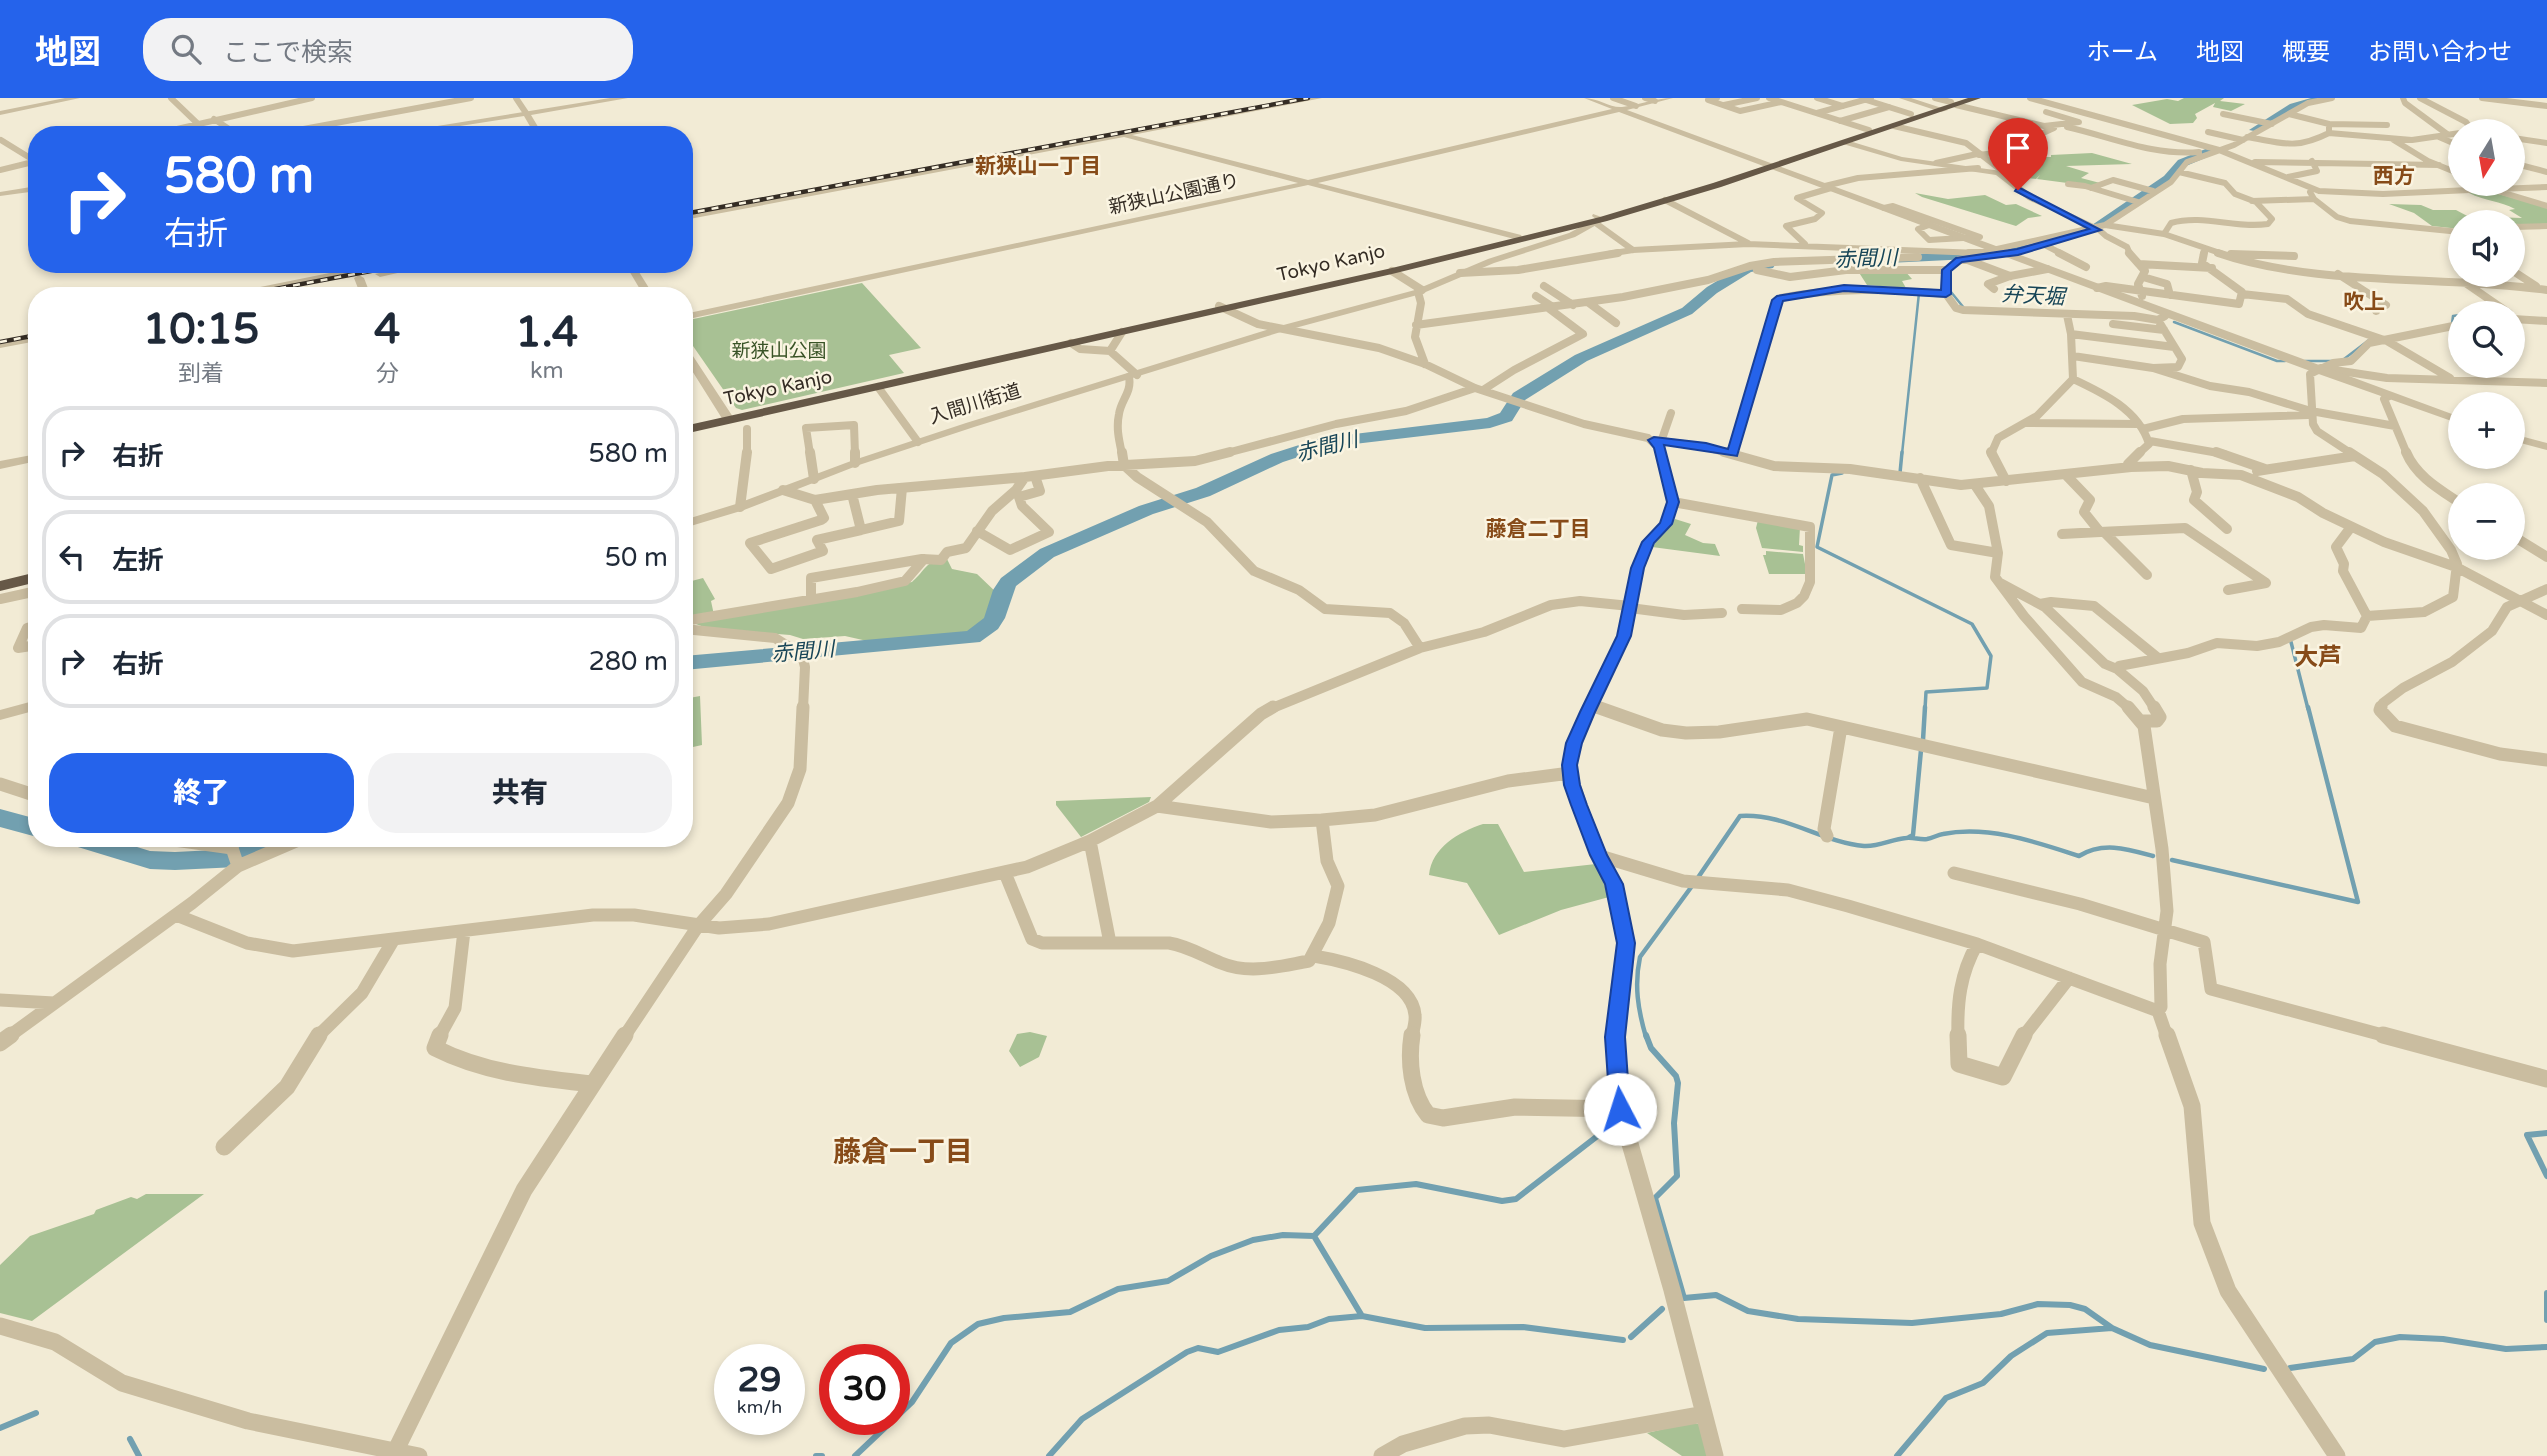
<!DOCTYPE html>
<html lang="ja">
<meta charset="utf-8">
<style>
body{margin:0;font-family:"Varela Round","Noto Sans JP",sans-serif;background:#f2f2f3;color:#1f2937;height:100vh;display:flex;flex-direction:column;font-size:26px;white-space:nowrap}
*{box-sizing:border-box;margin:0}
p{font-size:23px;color:#747a83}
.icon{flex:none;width:38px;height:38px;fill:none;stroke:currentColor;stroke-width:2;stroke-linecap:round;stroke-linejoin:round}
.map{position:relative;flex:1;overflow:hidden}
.details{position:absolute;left:28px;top:189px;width:665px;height:560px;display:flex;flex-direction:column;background:#fff;border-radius:28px;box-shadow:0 4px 10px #0003}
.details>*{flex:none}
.hud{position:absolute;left:28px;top:28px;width:665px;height:147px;border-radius:28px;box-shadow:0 4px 10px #0003;background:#2563eb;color:#fff;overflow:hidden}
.needle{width:46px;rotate:191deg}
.controls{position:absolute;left:2448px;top:21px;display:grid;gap:14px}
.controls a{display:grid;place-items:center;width:77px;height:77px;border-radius:50%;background:#fff;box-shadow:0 4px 10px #0003;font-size:35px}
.speed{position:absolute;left:714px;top:1246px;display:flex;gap:14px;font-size:35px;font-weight:700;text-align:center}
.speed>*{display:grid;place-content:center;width:91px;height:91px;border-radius:50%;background:#fff;box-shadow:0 4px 10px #0003;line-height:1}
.speed small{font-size:18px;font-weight:400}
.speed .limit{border:10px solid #d22;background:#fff;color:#111}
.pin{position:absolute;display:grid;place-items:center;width:60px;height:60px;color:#fff;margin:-72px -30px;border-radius:50% 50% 50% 0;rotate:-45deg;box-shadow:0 0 7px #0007}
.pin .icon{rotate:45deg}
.me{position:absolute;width:77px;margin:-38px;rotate:355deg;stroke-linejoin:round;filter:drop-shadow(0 0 5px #0008)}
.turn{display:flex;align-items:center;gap:24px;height:147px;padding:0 21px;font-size:32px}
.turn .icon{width:91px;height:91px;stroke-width:2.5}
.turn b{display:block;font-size:49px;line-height:60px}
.eta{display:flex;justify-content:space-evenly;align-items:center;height:119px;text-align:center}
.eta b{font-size:42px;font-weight:800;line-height:49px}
.primary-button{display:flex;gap:14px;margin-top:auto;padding:14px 21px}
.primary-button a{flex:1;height:80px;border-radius:28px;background:#2563eb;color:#fff;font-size:28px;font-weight:800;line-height:80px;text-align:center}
.primary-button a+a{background:#f2f2f3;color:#1f2937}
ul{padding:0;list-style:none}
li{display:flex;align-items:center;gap:21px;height:94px;margin:0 14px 10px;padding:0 7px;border:4px solid #e0e1e3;border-radius:28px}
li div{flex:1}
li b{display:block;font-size:26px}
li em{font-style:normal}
header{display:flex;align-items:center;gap:42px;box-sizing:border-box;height:98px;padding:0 35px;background:#2563eb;color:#fff}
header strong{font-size:33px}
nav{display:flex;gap:38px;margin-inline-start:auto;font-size:24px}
.search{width:490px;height:63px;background:#f2f2f3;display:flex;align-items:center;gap:18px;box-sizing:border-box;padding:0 24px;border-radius:28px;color:#747a83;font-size:26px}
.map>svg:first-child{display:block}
</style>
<header>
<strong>地図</strong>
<div class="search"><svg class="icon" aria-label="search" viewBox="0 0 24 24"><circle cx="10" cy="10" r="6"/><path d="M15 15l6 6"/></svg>ここで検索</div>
<nav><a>ホーム</a><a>地図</a><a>概要</a><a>お問い合わせ</a></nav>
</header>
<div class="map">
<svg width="2547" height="1358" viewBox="0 0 2547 1358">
<rect width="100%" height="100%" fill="#f2ebd5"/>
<path fill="#a8c194" d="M2184,0H2224L2220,3L2245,6L2231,13L2213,9L2215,5L2195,16L2197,20L2193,25L2170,26L2132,7L2167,1L2178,3Z
M2092,55L2132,66L2066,68L2089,75L2081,80L2100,85L2090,88L2037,81L2040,77L2036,81L2008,78L1999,70L2037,59H2051V57Z
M2487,93L2547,109V127L2460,124V131L2432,128L2414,115L2389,106L2421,107L2433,112H2456L2471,120L2495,124L2497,122L2490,119L2522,120L2509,112L2515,111C2500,103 2485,103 2469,95Z
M1915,95L1948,101L1985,97L2006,107L2016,106L2042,118L2028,120L2016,128L1922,99Z
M1904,172L1912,181L1902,183L1906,190L1867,187L1858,173Z
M862,185L921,250L889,257L904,275L742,312L736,310L684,235V223Z
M1675,421L1691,426L1685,437L1703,445L1715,446L1720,458L1652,449Z
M1758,422L1800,429L1799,447L1803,448V454L1762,450L1756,430Z
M1766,453L1803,456L1807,476H1769L1763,457H1766Z
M947,461L952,471L977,476L999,497L998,507L986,529L960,540L885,547L845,538L803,541L790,537L707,530L693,525L912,484C927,471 924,463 947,461Z
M703,480L715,501L711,503L714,517L689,520L684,516V485Z
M700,598L702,647L684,651V601Z
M1151,699L1149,704L1081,739L1056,707V703Z
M1483,726H1498L1524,774L1596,766L1609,799L1561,812L1499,837L1467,785L1429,777C1432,749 1459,734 1483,726Z
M1030,934L1047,938L1039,959L1020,969L1009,953L1017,936Z
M146,1096H204L32,1223L0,1215V1167L30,1138L94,1116L96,1112L131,1099L137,1101Z
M1689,1325L1700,1326L1708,1358H1682L1647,1335Z"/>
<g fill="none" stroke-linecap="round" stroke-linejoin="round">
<path stroke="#72a0b0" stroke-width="2.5" d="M1946,193L1951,194L1964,210
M2174,224L2277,263H2285
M2452,226L2453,218L2460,217
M2344,261L2369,242
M2305,263H2332
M1902,356L1919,195"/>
<path stroke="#72a0b0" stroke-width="3.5" d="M1842,375L1832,377L1817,449L1972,526L1991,558L1987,590L1926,594L1925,611
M1900,375L1902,354
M2291,544L2308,611"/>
<path stroke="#72a0b0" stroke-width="4.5" d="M1923,642L1925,609
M1909,739L1913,737L1921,652
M2172,762L2358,804L2308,609
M1697,781L1740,718C1785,715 1821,744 1864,748C1879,749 1892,741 1906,740C1913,739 1920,742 1927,741C1933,740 1937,737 1943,736C1988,727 2036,744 2079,758C2103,743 2128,751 2153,758
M1646,939C1638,912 1634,887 1640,859L1692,788"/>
<path stroke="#72a0b0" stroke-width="6" d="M1646,937L1651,950L1676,978L1678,985L1674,1025L1677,1078L1655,1100L1684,1200L1716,1197L1748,1213L1798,1221L1912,1225L2001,1216L2038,1206L2070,1207L2085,1211L2112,1230
M2547,1035L2527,1037L2547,1078
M1314,1138L1362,1218
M2547,1195V1222
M1631,1239L1662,1211
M2290,1270L2353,1261L2375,1244L2400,1239L2443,1241L2506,1251L2547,1249
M0,1330L36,1315
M130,1341L139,1358
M816,1358H822
M855,1358L912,1304L951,1245L978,1226L1004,1220L1070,1214L1118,1191L1168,1183L1211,1158L1253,1142L1283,1137L1314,1138L1357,1092L1416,1086L1502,1103L1516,1101L1613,1026
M1049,1358L1082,1321L1187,1254L1198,1250L1218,1254L1279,1232L1308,1229L1329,1221L1362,1218L1425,1230L1523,1229L1623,1242
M1897,1358L1946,1300L1983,1285L2011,1258L2047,1235L2112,1230L2150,1247L2264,1271"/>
<path fill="#72a0b0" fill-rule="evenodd" d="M2311,0H2328L2298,10L2259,34L2249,32L2290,6Z
M2213,48L2219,52L2217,55L2186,68L2172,84L2104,130H2094L2092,127L2164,78L2178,62Z
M2064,135L2069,136V142L2014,157L2007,153L2009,150Z
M1985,153L1990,154V160L1888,165L1881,161L1888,157Z
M1768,163L1775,167L1773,170L1751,174L1717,195L1692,216L1587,263L1525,302L1512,323L1490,330L1329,349L1283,364L1210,398L1153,416L1054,459L1016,488L1005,520L998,531L980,544L684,572V558L967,533L984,520L993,492L1001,480L1040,451L1139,408L1196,390L1271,356L1321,340L1487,320L1500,315L1513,295L1575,257L1682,210L1707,189L1742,168Z
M0,711L37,721V739L0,729Z
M64,740H108L150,753L175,754L234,751L263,740H302L298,746L237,769L175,772L150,771L68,746Z"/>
<path stroke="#cabda0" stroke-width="6" d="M171,0L197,25
M516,0L526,15
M1613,0L1636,8
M1645,0L1655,3
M1717,0L1708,2L1740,13L1781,4
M1769,0L1869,32
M1817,0L1843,8
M1935,0L1951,4
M2030,0L2219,52L2319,93L2383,96L2491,91L2547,108
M2403,0L2405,5L2447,36
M2420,0L2466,24L2472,33
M2482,0L2547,8
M1863,1L1911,16
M1724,7L1757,0
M1956,7L2044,28L2079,24L2046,14
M1817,15L1871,0
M2223,16L2272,26
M214,21L238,37
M1840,23L1889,9
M2329,26L2387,27
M1894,28L1966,45L2005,75L2003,77
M2067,29C2112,39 2152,58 2199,54
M2208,34L2243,42
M2329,35L2412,42L2460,35
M151,37L312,0
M271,37L471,0
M2247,39C2283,45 2295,52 2329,35V26L2289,16
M2439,39L2460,48
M2513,40L2547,45
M2392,41L2428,63L2460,76
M1,42L35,63
M1979,57L2018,52L2032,40L2054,30
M2513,60L2520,67L2547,74
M2255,64L2439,67
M1936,65L1977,56
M0,72L37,63
M2288,79L2317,73L2312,63
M2068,86L2085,88L2138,104
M1825,88L1858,80L1978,70
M2091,90L2113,82L2153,93
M2498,91L2547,89
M2314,101L2337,119L2350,123L2460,134
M1665,102L1748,145
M2252,103L2314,101L2310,94
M1884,110L1893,108L1980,139L1929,142L1918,131L1929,127
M1597,126L1633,152
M2105,127L2164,136L2223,156
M2096,129L2106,138L2127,149L2130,156
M2513,129L2547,128
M2164,136L2171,125C2204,116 2235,131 2268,126L2272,121L2256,104L2235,96L2225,85L2179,74
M1805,146L1786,128L1815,121L1822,115L1797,100L1831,90
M2043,146L2062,156
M1608,156L1633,152L1748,146L1979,155L2105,127L2171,84L2187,64L2234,47L2308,5L2332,0
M2203,156L2206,151
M2231,156H2242"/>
<path stroke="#cabda0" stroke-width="8" d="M1969,155H1981
M2059,155L2086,169
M2129,155L2145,173L2138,186L2142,198
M2218,155C2316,189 2442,177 2547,192
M2231,156L2294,158
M1965,161L2010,178
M2139,166L2212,170
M1757,172L1790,179L1846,172H1947L1959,162L1974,160
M1392,173L1422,192
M2513,173L2536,188
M1460,175L1518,172L1618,155
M2338,176L2386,207L2375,210L2376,213
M2143,179L2167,186L2170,197
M2464,184L2509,215
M1544,188L1573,207
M2097,190L2106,188L2239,206L2242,194L2202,165L2204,155
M1994,191L1988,186L2010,178L2047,171
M1418,194L1421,205L1415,239L1425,266
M2242,196L2287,201L2308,216L2387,243L2450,280
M1536,198L1553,209
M1589,205L1616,225
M1219,208L1258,226L1379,250L1425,266L1475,290L1584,326L1648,340L1659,350L1660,356
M2513,221L2547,223
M2113,226L2164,232
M1416,227L1623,199L1708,182L1750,168L1774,164L1918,159
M2071,236L2174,249
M1071,245L1080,251L1110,253L1137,277
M1110,253L1122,234
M2073,258L2153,270L2178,269L2182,261L2158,222L2165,218
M2153,270L2210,288L2249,294L2311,313L2395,328
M2321,270L2387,280L2547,285
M2073,281C2103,295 2139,312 2149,346L2138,356
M878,289L918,344
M1483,292L1514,272L1583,236L1547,209
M2389,298L2384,301L2407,356
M2027,325L2138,326
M2143,331L2183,321L2308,317
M1662,341L1671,315
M1654,342L1706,349L1730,356
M2150,343L2224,356
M747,356V331
M810,356L806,330L854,327L855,356
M1122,356C1119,342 1116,330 1119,316C1121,302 1132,294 1129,279
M1223,356L1336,326L1406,313L1475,290
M1733,356L1777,202L1781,200C1836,189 1890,191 1946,196L1956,210L1963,212L2134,218L2158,222
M1991,356L1998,340L2037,318L2073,281L2071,236L2067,217
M2352,356L2317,333L2313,326L2310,276L2333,265L2351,263L2369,245L2453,228L2460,225V222"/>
<path stroke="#cabda0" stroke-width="10" d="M810,354L814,381
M855,354V365
M1122,354L1124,367L1137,379L1207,424L1254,473L1299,492L1325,511L1390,515L1404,525L1420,550
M1724,354L1774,368L1850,371L1961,387L2131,369L2168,368L2202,375L2241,377L2298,399L2323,415L2384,444L2456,469L2547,517
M1991,354L2006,383
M2216,354L2265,371
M2406,354C2416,378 2439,391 2460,405
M2131,369L2128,366L2140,354
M2191,372L2197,394L2194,402L2227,431
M2257,373L2355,358
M2066,377L2090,402L2084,414L2100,434L2185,430L2266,485L2228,492
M1920,380L1951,447L1998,455L1995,479L2024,518L2082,584L2116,599L2130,611
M1975,387L1989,408L1998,455
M783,392L815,402L877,392L1025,379L1108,368L1195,363L1230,354
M852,396L861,432L899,423L902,390
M815,402L824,420L821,422L750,445L771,471L823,453L817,442L861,432
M1673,404L1810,429V484L1804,498L1797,505L1781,512L1742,511
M740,409L747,354
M2351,429L2336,449L2344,466L2343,473L2367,518
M977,433L1010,452L1049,434L1022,408L1019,399L1040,393L1035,378
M2105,435L2147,477
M2062,436L2100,434
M2513,438L2547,459
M2000,485L2045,509L2105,566L2117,571
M0,501L37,493
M811,501V480L922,461L941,462L947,454L966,450L992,413L1016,392L1025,379
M2040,506L2051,504L2094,508L2158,560
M1630,510L1684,517L1722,515
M684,523L857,494L905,483L924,461
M37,527L27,530L18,550L37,547
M684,531L775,540L802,557L805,569L803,611
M1590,607L1602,611
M1270,611L1420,550L1484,534L1551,507L1580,503L1630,508
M1590,611L1624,538L1637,470L1648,444L1666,426L1673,404L1660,354
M2155,611L2143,593L2117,571L2119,568L2188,555L2217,545L2257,548L2279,544L2311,529L2324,527L2361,530L2367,518L2424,514L2453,499L2457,466L2451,452L2423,413L2383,376L2349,354
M2380,611L2383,605L2403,590L2452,564L2492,533L2507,509L2547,491"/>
<path stroke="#cabda0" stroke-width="13" d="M1591,609L1574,645L1570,675L1598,757L1609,773L1626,845L1615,939
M1597,609L1662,632L1686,635L1719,634L1807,621L2154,700
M2128,609L2144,628L2162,751L2167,813L2160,866L2161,909L2158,913
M2381,609L2380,612L2395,628L2500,656L2547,662
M2142,623H2157L2160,619L2154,609
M0,686L37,698
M1157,708L1271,724L1322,722L1375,717L1508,683L1570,675
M1827,738L1824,731L1841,629
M160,740L232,750L238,768
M1090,743L1110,845
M1600,758L1683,783L1788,792L1848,808L1977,846L2158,913L2167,939
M1005,775L1032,841L1042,845H1169C1188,848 1203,858 1221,865C1250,877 1280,868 1309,863L1329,825L1338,788L1327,763L1322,722
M1954,775L2080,806L2204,844L2211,891L2390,939
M176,817L247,845L293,853L593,817H634L719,830L769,826L1027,769L1090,743L1157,708L1261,616L1273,609
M1314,858C1344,863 1412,879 1415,917C1416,924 1413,932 1412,939
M0,902L54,905
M8,939L192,805L238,768L303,740
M317,939L362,895L394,841
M439,939L455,910L464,833
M624,939L698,828L726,796L788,705L800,671L803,609
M1958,939C1957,905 1960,876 1977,846
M2023,939L2069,880"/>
<path stroke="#cabda0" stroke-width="17" d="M440,937L435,950C484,975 538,980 592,986
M1412,937C1408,963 1411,996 1428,1017L1443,1020L1515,1009L1620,1011
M1615,937L1620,1011L1672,1192L1715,1358
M1958,937L1959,966L2003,979L2024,937
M2167,937L2192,1008L2202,1125L2228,1193L2337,1358
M2383,937L2547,981
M0,945L11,937
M224,1049L287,989L319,937
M0,1228L55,1244L122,1285L248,1323L419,1358
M393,1358L524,1092L625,937
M1382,1358L1403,1346L1465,1328L1489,1327L1564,1341L1704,1316"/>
<path fill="#cabda0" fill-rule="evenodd" d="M65,0H80L0,17V13Z
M610,0H628L531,17L543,37H535L524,18L402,37H382Z
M1307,0H1322L1132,37L1308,82L1612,11L1584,0C1598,0 1610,10 1622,9C1640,7 1655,0 1673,0L1627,12L2460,319V326L2313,274L1619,14L1318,85L1521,137L1522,139L1518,142L1308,87L684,222V216L1298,85L1124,39L684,122V116Z
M1899,0H1911L1948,12L1941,14Z
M1846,42L1902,59L2001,73L2034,98L2100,129L2093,131L2028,102L1996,77L1901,63L1843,46Z
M37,88V93L0,98V94Z
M1593,116L1607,121L1575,139L1494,165L1421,196L1284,233L974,329L859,367L744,412L684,430V422L736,406L851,363L966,325L1276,229L1415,192L1488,161L1569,135L1596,121L1592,118Z
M374,166H394L237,198H215Z
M417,166H437L380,179L375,176Z
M625,166H634L654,198H644Z
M359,177L364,180L371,198H361L354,180Z
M37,237V243L0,250V244Z
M684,249L689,252L735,322L733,324L723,322L684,260Z
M2513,336L2547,345V352L2513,343Z
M37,356V363L0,371V363Z
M37,602V612L0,622V612Z"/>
<path fill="#665847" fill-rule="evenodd" d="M1968,0H1981L1721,89L1607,123L1392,176L684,336V328L1392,170L1600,119L1713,85Z
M37,474V484L0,493V483Z"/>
<g stroke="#342c24" stroke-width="4.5">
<path id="rail" d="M684,116L1308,0
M238,198L408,166
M0,244L37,237"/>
</g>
<use href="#rail" stroke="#faf4e1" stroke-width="2.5" stroke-dasharray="7" stroke-linecap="butt"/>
</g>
<path fill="#2563eb" stroke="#184099" stroke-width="2" d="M2018,89L2101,132L2018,157L1962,164L1951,173V196L1946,199L1844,193L1783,203L1737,358L1664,347L1679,404L1672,426L1654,445L1644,470L1631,538L1595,614L1582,645L1577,667L1580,687L1587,707L1607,757L1623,786L1635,845L1625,939L1630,1011L1627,1017L1620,1019L1613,1017L1610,1011L1605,939L1617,845L1605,786L1590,757L1571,707L1564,687L1562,667L1566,645L1580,614L1617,538L1631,470L1642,444L1660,425L1667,404L1654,350L1648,342L1654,339L1706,345L1728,351L1772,202L1777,198L1844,187L1941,192L1942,172L1956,160L2017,151L2089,131L2015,93Z"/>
<g text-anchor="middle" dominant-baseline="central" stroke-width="5" stroke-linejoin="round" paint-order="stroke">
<g font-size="19" fill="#342c24" stroke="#faf4e1">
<text transform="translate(1174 96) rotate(-12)">新狭山公園通り</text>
<text transform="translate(1331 165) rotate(-13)">Tokyo Kanjo</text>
<text transform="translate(778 290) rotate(-12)">Tokyo Kanjo</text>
<text transform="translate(975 306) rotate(-17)">入間川街道</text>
</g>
<g font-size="19" fill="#395326" stroke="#faf4e1">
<text x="779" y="253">新狭山公園</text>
</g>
<g font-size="21" font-weight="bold" fill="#874b18" stroke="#faf4e1">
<text x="1038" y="68">新狭山一丁目</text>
<text x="2394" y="78">西方</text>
<text x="2364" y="204">吹上</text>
<text x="1538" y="431">藤倉二丁目</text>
</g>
<g font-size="21" font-style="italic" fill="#174557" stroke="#faf4e1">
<text transform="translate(1866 161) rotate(-2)">赤間川</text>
<text transform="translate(2033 198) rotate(3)">弁天堀</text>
<text transform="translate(1327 349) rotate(-14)">赤間川</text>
<text transform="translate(803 554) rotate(-5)">赤間川</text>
</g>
<g font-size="24" font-weight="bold" fill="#874b18" stroke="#faf4e1">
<text x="2318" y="559">大芦</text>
</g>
<g font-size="28" font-weight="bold" fill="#874b18" stroke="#faf4e1">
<text x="903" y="1054">藤倉一丁目</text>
</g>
</g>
</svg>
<div class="controls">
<a><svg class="needle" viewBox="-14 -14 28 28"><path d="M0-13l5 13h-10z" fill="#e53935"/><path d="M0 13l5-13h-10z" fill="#747a83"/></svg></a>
<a><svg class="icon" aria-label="sound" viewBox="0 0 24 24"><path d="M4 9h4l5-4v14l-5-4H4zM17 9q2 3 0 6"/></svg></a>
<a><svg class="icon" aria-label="search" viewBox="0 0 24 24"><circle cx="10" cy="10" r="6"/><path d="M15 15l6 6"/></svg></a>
<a>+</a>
<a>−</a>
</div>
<div class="speed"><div>29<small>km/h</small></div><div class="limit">30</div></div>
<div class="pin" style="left:2018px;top:92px;background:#d93025"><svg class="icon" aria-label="arrive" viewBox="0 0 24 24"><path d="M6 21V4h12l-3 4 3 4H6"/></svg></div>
<svg class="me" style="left:1620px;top:1011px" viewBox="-20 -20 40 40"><circle r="19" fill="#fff"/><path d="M0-13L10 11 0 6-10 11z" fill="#2563eb"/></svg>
<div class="hud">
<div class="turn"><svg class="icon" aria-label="right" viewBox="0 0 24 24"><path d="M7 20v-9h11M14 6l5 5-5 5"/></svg><div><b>580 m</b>右折</div></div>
</div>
<section class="details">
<div class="eta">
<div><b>10:15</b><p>到着</p></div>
<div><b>4</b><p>分</p></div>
<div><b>1.4</b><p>km</p></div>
</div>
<ul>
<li><svg class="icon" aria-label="right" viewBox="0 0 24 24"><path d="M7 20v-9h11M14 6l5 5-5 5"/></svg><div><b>右折</b></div><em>580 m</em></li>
<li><svg class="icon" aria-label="left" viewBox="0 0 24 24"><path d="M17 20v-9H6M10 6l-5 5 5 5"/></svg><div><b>左折</b></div><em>50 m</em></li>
<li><svg class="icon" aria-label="right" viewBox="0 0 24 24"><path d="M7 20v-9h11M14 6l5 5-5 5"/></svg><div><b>右折</b></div><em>280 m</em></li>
</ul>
<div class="primary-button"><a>終了</a><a>共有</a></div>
</section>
</div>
